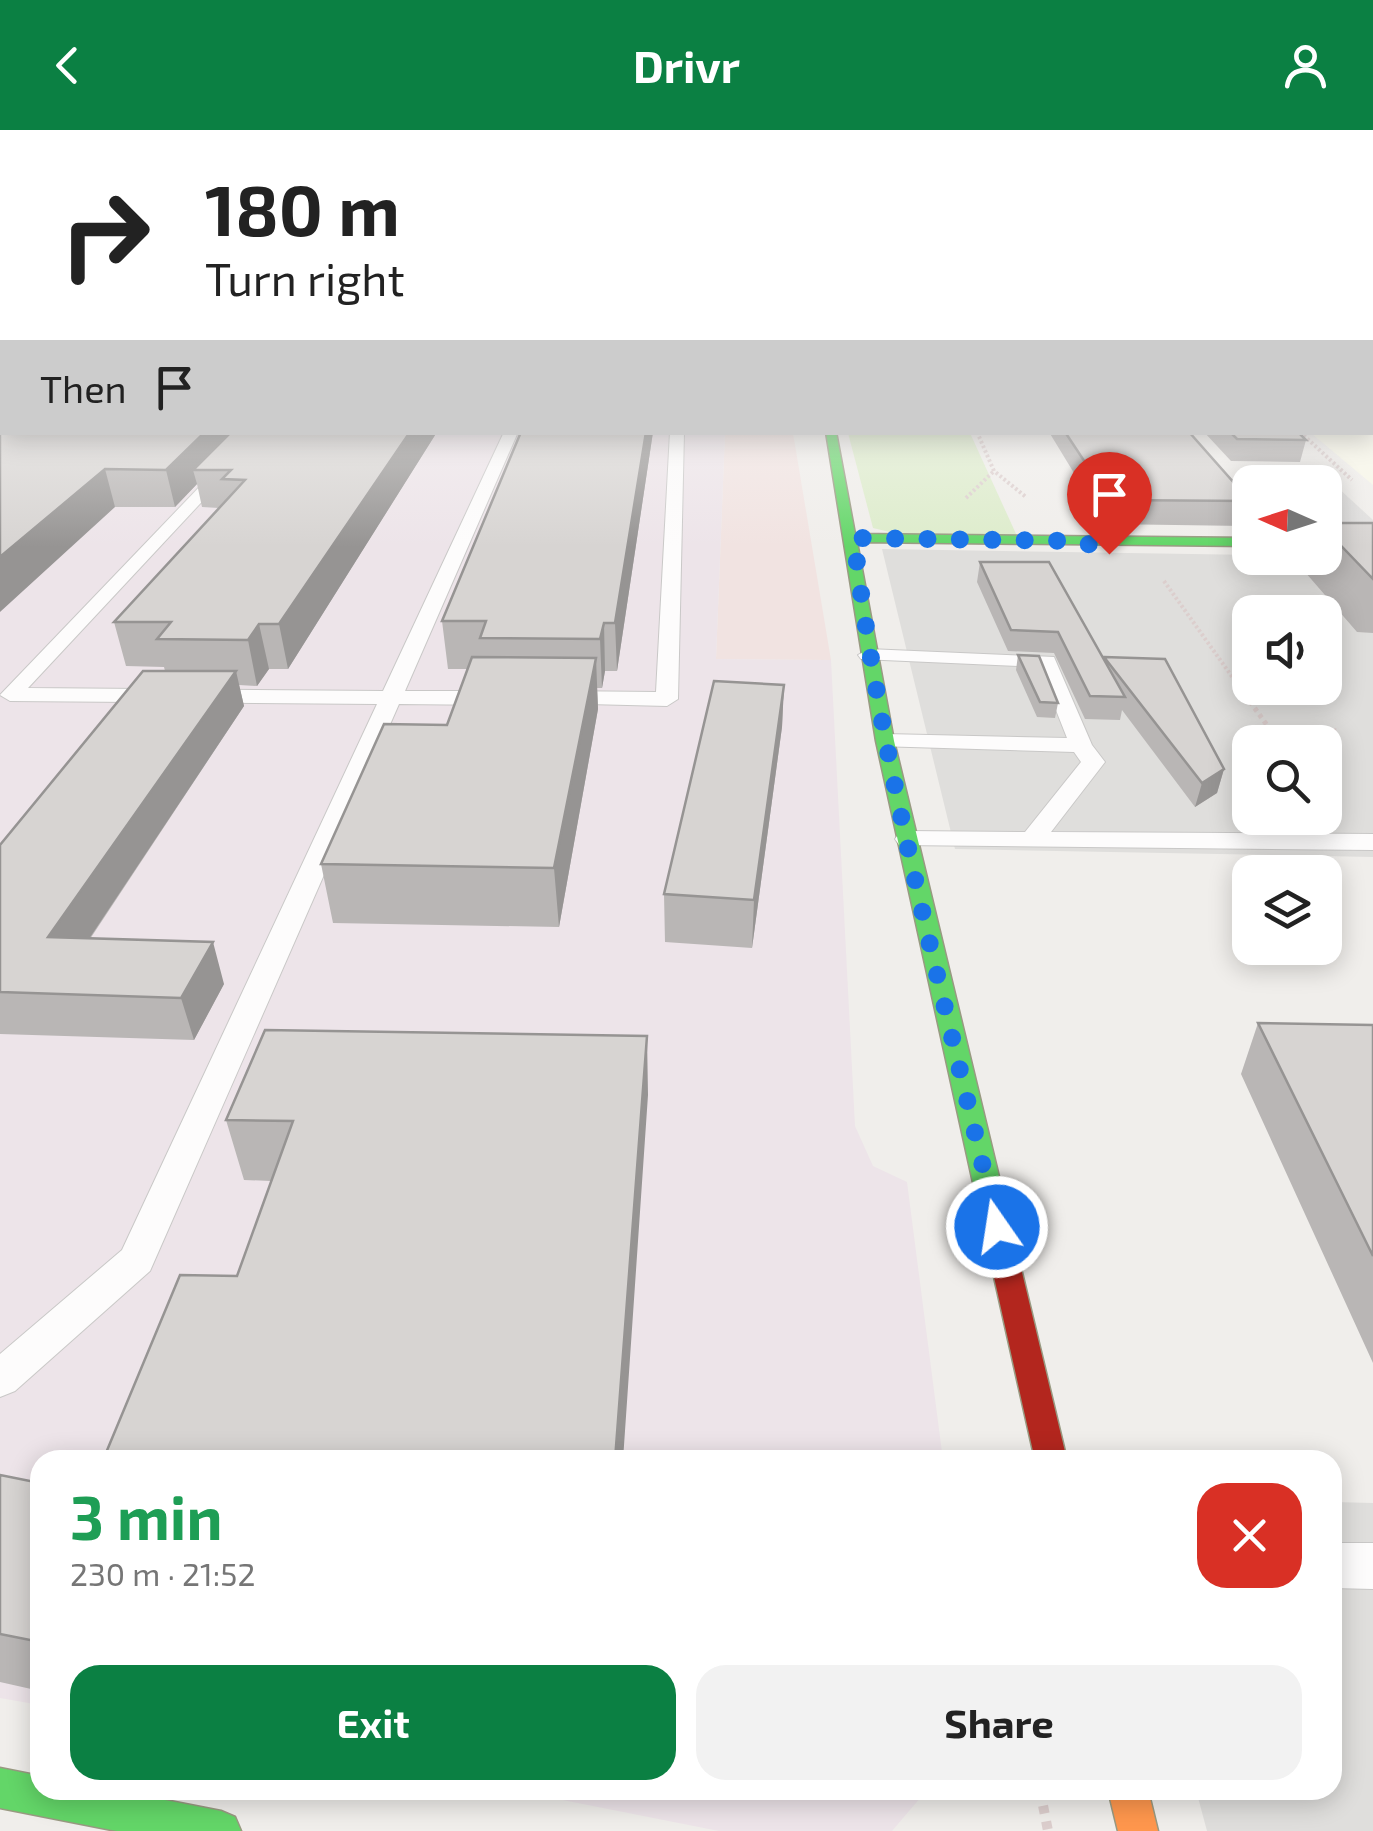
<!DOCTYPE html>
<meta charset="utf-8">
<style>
body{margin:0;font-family:"Exo 2",sans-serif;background:#f2f2f2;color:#222;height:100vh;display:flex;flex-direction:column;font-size:38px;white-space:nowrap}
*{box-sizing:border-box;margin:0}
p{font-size:32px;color:#767676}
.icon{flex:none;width:55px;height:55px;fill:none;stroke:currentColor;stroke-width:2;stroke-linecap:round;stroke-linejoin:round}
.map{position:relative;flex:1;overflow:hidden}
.drawer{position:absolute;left:30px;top:1320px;width:1312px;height:350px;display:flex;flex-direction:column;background:#fff;border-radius:30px;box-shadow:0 5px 25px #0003}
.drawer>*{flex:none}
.top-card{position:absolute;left:0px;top:0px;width:1375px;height:305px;box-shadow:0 5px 25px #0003;background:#fff;color:#222;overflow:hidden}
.needle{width:65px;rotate:273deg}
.tools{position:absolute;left:1232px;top:335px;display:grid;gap:20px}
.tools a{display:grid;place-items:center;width:110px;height:110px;border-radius:20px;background:#fff;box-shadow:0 5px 25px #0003;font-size:50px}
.pin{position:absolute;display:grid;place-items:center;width:85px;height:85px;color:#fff;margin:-102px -42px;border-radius:50% 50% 50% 0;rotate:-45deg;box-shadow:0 0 10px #0007}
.pin .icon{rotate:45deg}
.me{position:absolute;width:110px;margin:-55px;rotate:347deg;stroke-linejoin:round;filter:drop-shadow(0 0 8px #0008)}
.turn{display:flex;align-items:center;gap:35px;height:210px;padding:0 40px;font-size:45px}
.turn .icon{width:130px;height:130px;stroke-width:2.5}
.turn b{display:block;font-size:70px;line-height:85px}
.then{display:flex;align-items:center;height:95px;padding:0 40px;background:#0003;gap:20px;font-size:38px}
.round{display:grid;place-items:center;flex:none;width:105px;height:105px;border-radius:30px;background:#f2f2f2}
.headline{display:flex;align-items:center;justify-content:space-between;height:170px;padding:0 40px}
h1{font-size:60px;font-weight:700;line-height:75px;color:#1e9e55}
.cta{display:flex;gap:20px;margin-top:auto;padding:20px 40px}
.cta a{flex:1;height:115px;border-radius:30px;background:#0b8043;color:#fff;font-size:40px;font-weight:700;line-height:115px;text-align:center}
.cta a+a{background:#f2f2f2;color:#222}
header{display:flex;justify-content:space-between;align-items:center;height:130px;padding:0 40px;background:#0b8043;color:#fff;font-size:45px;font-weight:700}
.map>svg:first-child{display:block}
</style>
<header><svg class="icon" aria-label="back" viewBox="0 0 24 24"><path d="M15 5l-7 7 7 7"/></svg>Drivr<svg class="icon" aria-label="person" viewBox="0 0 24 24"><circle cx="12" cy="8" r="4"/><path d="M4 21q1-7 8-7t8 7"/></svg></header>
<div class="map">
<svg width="1373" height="1701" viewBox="0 0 1373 1701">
<rect width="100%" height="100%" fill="#f0eeeb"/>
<path fill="#dfdedc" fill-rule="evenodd" d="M882,419L1373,427V727L955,719ZM1250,482H1325V558H1250ZM1250,612H1325V688H1250Z
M1333,1372L1373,1373V1701H1207L1196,1660H1332Z"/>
<path fill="#f1e3e1" d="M725,303H793L831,530L716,529Z"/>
<path fill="#ede4e9" d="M0,235L2,302L725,303L716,529L831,530L855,996L873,1036L907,1052L943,1330H40V1575L0,1568Z
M512,1660H927L892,1701H719Z"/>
<path fill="#f8f7e8" d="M1373,274V355L1311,303L1372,302Z"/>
<path fill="#ddeccb" d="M848,303H970L1017,406L902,405L873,398Z"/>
<path fill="#e0dfde" d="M1325,356H1336L1373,390V405L1325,404Z"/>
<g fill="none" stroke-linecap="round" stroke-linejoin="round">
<g stroke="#c9c8c7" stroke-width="2">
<path id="lane" d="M252,302H267L28,558L383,561L504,302H518L405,561H495L506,568L495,575L399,574L150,1141L15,1261L0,1267V1224L122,1120L377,574L10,571L0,565Z
M670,302H684L678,569L667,576L548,573L545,568L556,561L656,562Z
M868,519L1054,527L1092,615L1105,632L1051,702L1373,704V720L899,715L895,709L899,703L908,701L1025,702L1081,632L1074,622L877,616V606L885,604L1067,608L1039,537L861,529L858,525Z
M1332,1413H1373V1459L1332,1458Z"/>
</g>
<g stroke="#999a82" stroke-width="3">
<path id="fast" d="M826,302H836L855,404L1250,408V416L857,412L894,611L1007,1080L1003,1087L993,1090L983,1087L979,1080L876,611Z
M0,1638L40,1646V1660H114L221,1681L235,1687L241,1701H117L0,1678Z"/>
</g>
<g stroke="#999a82" stroke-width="3">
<path id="slow" d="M1108,1660H1148L1158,1701H1118Z"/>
</g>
<g stroke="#999a82" stroke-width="3">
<path id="jam" d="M993,1070L1003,1073L1007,1080L1067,1330H1035L979,1080L983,1073Z"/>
</g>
<path stroke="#dccecd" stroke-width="4" stroke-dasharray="2.5 2.5" stroke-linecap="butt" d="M977,302L994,341L1026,367
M1300,302L1352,350
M966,368L994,341
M1164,451L1238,555"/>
<path stroke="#dccecd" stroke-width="5" stroke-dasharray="4 4" stroke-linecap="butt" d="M1236,552L1269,598L1340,601"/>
<path stroke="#dccecd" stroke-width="10" stroke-dasharray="8 8" stroke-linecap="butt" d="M1040,1660L1048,1701"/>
<use href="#lane" fill="#fdfcfc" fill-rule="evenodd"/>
<use href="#fast" fill="#63d668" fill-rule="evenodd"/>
<use href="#slow" fill="#ff974d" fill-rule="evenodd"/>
<use href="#jam" fill="#b3261e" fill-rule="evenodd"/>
</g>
<path fill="#b9b6b5" d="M2,302H437L288,539H269L257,556L239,555L244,576L90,809L224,854L194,910L0,904V715L165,541L164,537L126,536L114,492L219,378L202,377L197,354L175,377H115Z
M521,302H653L617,541H605L602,558H597L598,579L559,797L333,793L321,734L447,595L468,539H448L442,491Z
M1049,302H1189L1250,369V378L1245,396L1105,394Z
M1204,302H1298L1306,310L1300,332L1231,331Z
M1325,393H1373V503L1357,502L1305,442L1309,428H1325Z
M980,432L1104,529V527L1224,639L1217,663L1195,677L1122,580L1120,590L1085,589L1054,523L1008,521L977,452Z
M1018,525L1058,573L1055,588L1037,587L1016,540Z
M784,555L782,597L752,818L665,812L664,764Z
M1258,893L1373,895V1233L1241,944Z
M648,965L237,1146L271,1051L244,1050L226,990Z
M0,1345L40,1353V1561L0,1552Z"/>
<path fill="#969493" d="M2,270V302L0,312V271Z
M205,302H246L193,340L197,354L175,377L166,340Z
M410,302H437L288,539L279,494Z
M646,302H653L617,541L615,493Z
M105,339L115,377L0,482V427Z
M604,493L605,541L602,558L600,509Z
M259,494L269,539L257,556L248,510Z
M596,528L598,579L559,797L554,738Z
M236,541L244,576L63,848L48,807Z
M784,555L782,597L752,818L754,770Z
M1224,639L1217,663L1195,677L1202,653Z
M213,812L224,854L194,910L181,868Z
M647,906L648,965L623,1330H615Z"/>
<path fill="#d7d4d2" stroke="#969493" stroke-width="2.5" d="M0,179H2V270L0,271Z
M2,286V302H205L166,340L105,339L0,427V288Z
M231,302H410L279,494H259L248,510L157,509L171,492H114L245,350L222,349L231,340H193Z
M521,302H646L615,493H604L600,509L480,508L486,491H442Z
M1065,302H1189L1250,371L1110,370Z
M1230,302H1298L1306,310L1237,309Z
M1325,393H1373V449L1325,399Z
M980,432H1049L1125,567L1090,566L1058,502L1011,500Z
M1018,525L1039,526L1058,573L1040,572Z
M472,527L596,528L554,738L321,734L384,594L447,595Z
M1104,527L1165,529L1224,639L1202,653Z
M143,541H236L48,807L213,812L181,868L0,862V715Z
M714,551L784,555L754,770L664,764Z
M1258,893L1373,895V1126Z
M265,900L647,906L615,1330H103L180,1145L237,1146L293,991L226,990Z
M0,1345L40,1353V1512L0,1504Z"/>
<linearGradient id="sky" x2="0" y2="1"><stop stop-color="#97c4e6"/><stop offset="0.43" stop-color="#f8f7f6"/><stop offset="1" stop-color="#f8f7f6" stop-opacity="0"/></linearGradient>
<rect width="1373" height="417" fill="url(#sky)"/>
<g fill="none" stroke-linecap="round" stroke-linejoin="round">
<path stroke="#1a73e8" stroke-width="18" stroke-dasharray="0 32.4" d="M997,1097C945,869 881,641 854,408L1082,411L1109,424"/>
</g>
</svg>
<div class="tools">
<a><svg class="needle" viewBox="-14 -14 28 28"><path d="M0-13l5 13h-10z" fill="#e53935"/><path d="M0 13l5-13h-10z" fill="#767676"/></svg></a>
<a><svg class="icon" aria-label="sound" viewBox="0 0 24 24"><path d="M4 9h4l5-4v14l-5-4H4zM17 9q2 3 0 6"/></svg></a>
<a><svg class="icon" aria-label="search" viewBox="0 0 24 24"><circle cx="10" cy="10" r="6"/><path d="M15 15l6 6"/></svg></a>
<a><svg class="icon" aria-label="layers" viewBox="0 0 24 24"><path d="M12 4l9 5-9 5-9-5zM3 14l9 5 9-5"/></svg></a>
</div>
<div class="pin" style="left:1109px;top:424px;background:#d93025"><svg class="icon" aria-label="arrive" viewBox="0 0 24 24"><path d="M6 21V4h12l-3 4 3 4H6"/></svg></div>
<svg class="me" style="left:997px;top:1097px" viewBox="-20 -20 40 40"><circle r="17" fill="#1a73e8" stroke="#fff" stroke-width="3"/><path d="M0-11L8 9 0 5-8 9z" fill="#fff"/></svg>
<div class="top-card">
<div class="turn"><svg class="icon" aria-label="right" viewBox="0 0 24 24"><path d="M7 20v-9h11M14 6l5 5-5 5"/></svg><div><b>180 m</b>Turn right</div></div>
<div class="then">Then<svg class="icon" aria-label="arrive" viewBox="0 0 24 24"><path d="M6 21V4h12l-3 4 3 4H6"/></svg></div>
</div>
<section class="drawer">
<div class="headline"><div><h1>3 min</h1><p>230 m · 21:52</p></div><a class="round" style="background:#d93025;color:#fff"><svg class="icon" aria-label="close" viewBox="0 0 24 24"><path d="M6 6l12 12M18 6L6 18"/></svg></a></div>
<div class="cta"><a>Exit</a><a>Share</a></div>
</section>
</div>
